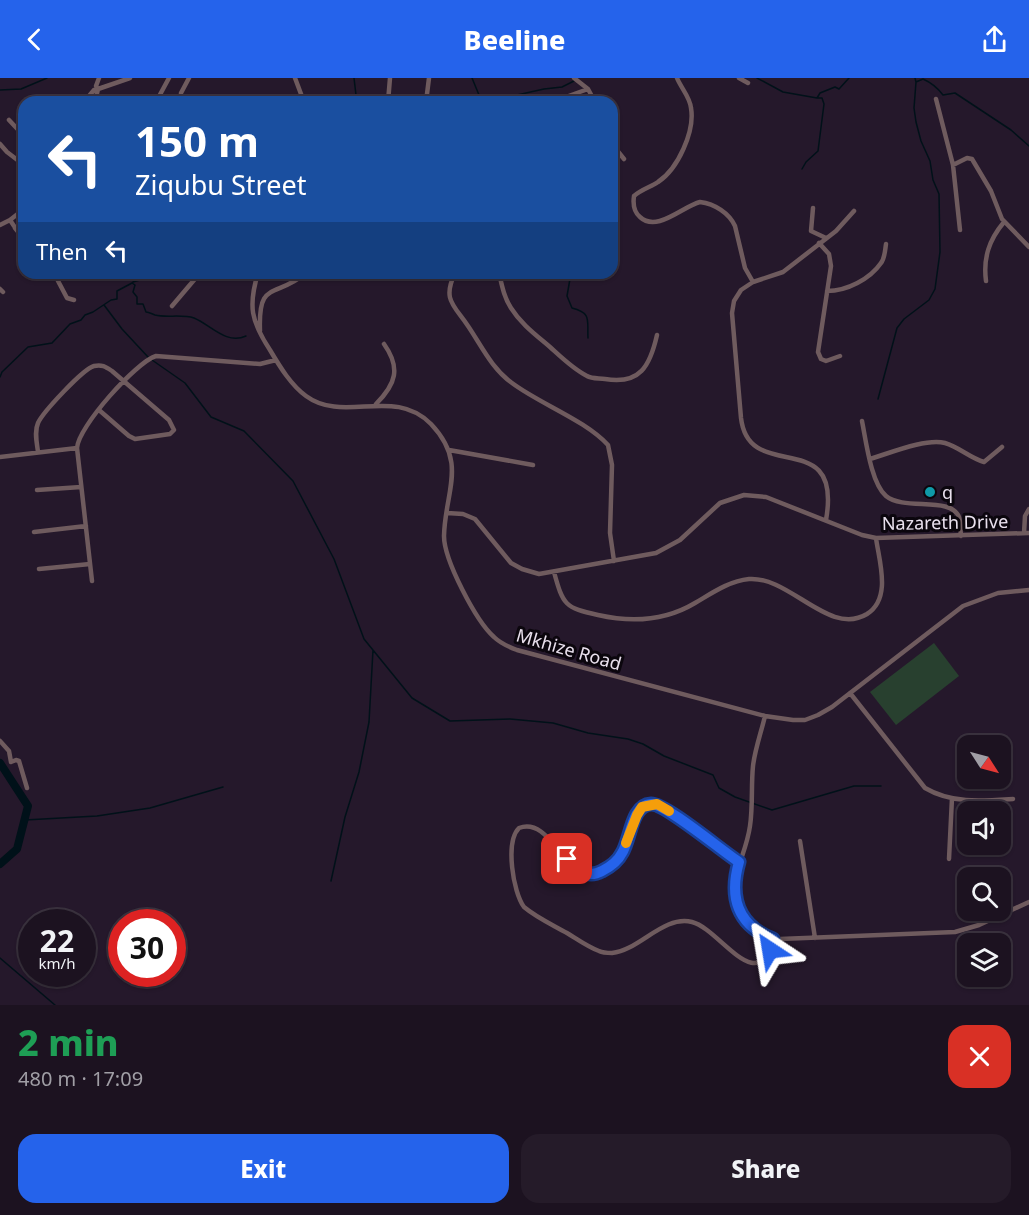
<!DOCTYPE html>
<meta charset="utf-8">
<style>
body{margin:0;font-family:"Noto Sans",sans-serif;background:#251b29;color:#f1f3f6;height:100vh;display:flex;flex-direction:column;font-size:22px;white-space:nowrap}
*{box-sizing:border-box;margin:0}
p{font-size:20px;color:#a09ea5}
.icon{flex:none;width:33px;height:33px;fill:none;stroke:currentColor;stroke-width:2;stroke-linecap:round;stroke-linejoin:round}
.map{position:relative;height:927px;overflow:hidden}
.drawer{display:flex;flex-direction:column;background:#1c1220;flex:1}
.drawer>*{flex:none}
.guide{position:absolute;left:18px;top:18px;width:600px;height:183px;border-radius:18px;box-shadow:0 2px 4px #0004,0 0 0 2px #3a323e;background:#1a4fa0;color:#fff;overflow:hidden}
.needle{width:39px;rotate:126deg}
.tools{position:absolute;left:957px;top:657px;display:grid;gap:12px}
.tools a{display:grid;place-items:center;width:54px;height:54px;border-radius:12px;background:#1c1220;box-shadow:0 2px 4px #0004,0 0 0 2px #3a323e;font-size:30px}
.speed{position:absolute;left:18px;top:831px;display:flex;gap:12px;font-size:30px;font-weight:700;text-align:center}
.speed>*{display:grid;place-content:center;width:78px;height:78px;border-radius:50%;background:#1c1220;box-shadow:0 2px 4px #0004,0 0 0 2px #3a323e;line-height:1}
.speed small{font-size:15px;font-weight:400}
.speed .limit{border:9px solid #d22;background:#fff;color:#111}
.pin{position:absolute;display:grid;place-items:center;width:51px;height:51px;color:#fff;margin:-26px;border-radius:12px;box-shadow:0 3px 9px #0006}
.me{position:absolute;width:66px;margin:-33px;rotate:327deg;stroke-linejoin:round;filter:drop-shadow(0 0 4px #0008)}
.turn{display:flex;align-items:center;gap:21px;height:126px;padding:0 18px;font-size:27px}
.turn .icon{width:78px;height:78px;stroke-width:2.5}
.turn b{display:block;font-size:42px;line-height:51px}
.then{display:flex;align-items:center;height:57px;padding:0 18px;background:#0003;gap:12px;font-size:22px}
.round{display:grid;place-items:center;flex:none;width:63px;height:63px;border-radius:18px;background:#251b29}
.head{display:flex;align-items:center;justify-content:space-between;height:102px;padding:0 18px}
h1{font-size:36px;font-weight:800;line-height:45px;color:#1e9e55}
.primary-button{display:flex;gap:12px;margin-top:auto;padding:12px 18px}
.primary-button a{flex:1;height:69px;border-radius:18px;background:#2563eb;color:#fff;font-size:24px;font-weight:800;line-height:69px;text-align:center}
.primary-button a+a{background:#251b29;color:#f1f3f6}
header{display:flex;justify-content:space-between;align-items:center;height:78px;padding:0 18px;background:#2563eb;color:#fff;font-size:27px;font-weight:800}
.map>svg:first-child{display:block}
</style>
<header><svg class="icon" aria-label="back" viewBox="0 0 24 24"><path d="M15 5l-7 7 7 7"/></svg>Beeline<svg class="icon" aria-label="share" viewBox="0 0 24 24"><path d="M12 15V3M7 8l5-5 5 5M5 13v7h14v-7"/></svg></header>
<div class="map">
<svg width="1029" height="927" viewBox="0 0 1029 927">
<rect width="100%" height="100%" fill="#25182b"/>
<path fill="#28402f" d="M934,565L959,598L896,647L870,614Z"/>
<g fill="none" stroke-linecap="round" stroke-linejoin="round">
<path stroke="#001119" stroke-width="1.5" d="M472,0L479,17L490,23L544,11L562,9L574,3
M757,0L783,14L817,20L820,15L835,9L839,11L849,0
M915,0L916,4L923,1C932,5 937,9 943,17L955,15L1011,52L1029,68
M0,12L21,11L47,0
M520,17L524,24
M346,24L356,17L354,0
M802,91L806,84L818,73L824,26L822,20H817
M571,195L567,218L572,230C592,235 587,242 588,260
M133,204L143,201L146,195
M104,227L122,251L148,279
M152,282L185,305L211,339L244,353L293,403L334,481L364,561L412,620L450,643L510,641L553,645L588,655L628,661L643,666L664,678L713,697L719,710L735,719L772,732L854,708H881
M0,299L2,294L28,269L52,265L70,246L81,242L85,237L93,234L111,222L117,221V213L132,205L135,207L133,214L137,219V226H143L146,234C149,234 152,236 155,237C166,240 182,236 194,240C211,247 226,267 246,258
M878,321L897,250L904,241L929,222L935,211L940,174L939,116L933,102L930,83L921,63L916,44L914,30L916,4
M25,742L97,738L150,730L223,709
M331,803L345,739L359,694L369,644L373,572
M0,880L55,927"/>
<path stroke="#001119" stroke-width="8" d="M0,685L28,728L17,771L0,786"/>
<path stroke="#6f5b5e" stroke-width="4.5" d="M295,0L304,24
M574,0L588,11L595,24
M677,0C681,10 690,19 691,30C695,53 678,91 658,104C651,109 642,111 634,118C633,125 634,134 640,139C657,155 683,128 700,124C715,126 729,135 735,148L745,190L753,204
M739,0L748,5
M936,21L953,87L960,152
M84,24L94,12L98,11L96,8L99,0
M95,24L98,11L130,0
M156,24L169,0
M181,24V15L189,0
M388,24L390,0
M426,24L429,0
M552,24L588,11
M9,42L24,58
M0,66L7,74L24,87
M612,66L624,81
M953,87L967,80L972,81L991,113L1002,141L1029,169
M813,130L811,153L826,160
M10,142L14,148L24,153
M0,147L10,142L24,131
M15,150L24,161
M819,165L829,176L831,188L818,274L821,281L826,283L840,278
M50,195L57,201L67,220L74,222
M258,195C248,228 251,243 270,272C280,289 291,307 306,318C344,346 394,308 431,346C468,385 445,413 444,458C444,482 476,543 494,559C500,565 509,569 517,572L765,638L793,642H805L818,637L832,629L963,528L998,515L1029,512
M455,195C442,222 454,227 468,248C481,267 492,291 512,305C540,326 585,342 608,367L612,387L610,455L614,483
M499,195C502,208 504,219 511,230C521,246 536,257 550,269C561,279 573,291 587,298C592,301 599,300 605,301C640,307 650,288 657,257
M986,203C983,180 989,162 1004,144
M0,211L3,214
M827,213C847,213 870,201 881,185C885,180 885,172 886,166
M172,228L200,195
M260,253C258,201 275,221 306,195
M376,326C396,306 401,290 384,266
M862,343C866,363 871,405 886,418C904,433 951,418 959,439C961,445 960,452 961,458
M449,372L533,387
M38,374C37,365 34,354 38,345C43,334 83,291 94,288C102,286 106,289 112,293L169,342L174,352L170,356L135,361L129,358L99,332
M0,379L77,370
M870,381C890,375 926,360 945,365C959,369 970,380 984,384L1002,369
M37,412L81,409
M447,435L463,436L475,441L511,485L522,491L539,496L656,475L680,462L720,425L744,417L766,419L862,457L876,460L1029,455
M826,442C843,346 749,408 741,340L732,235L734,223L741,212L753,204L783,194L836,153L854,133
M34,454L86,448
M1024,455L1025,438L1029,431
M39,491L90,486
M554,494C563,527 565,530 598,537C633,545 665,543 695,525C712,515 729,503 749,501C790,498 829,559 867,536C892,520 879,483 876,460
M92,503L77,370C78,349 136,284 156,278L260,286L276,282
M850,615L925,710C952,726 983,723 1013,721
M765,638C761,655 755,671 753,688C751,708 753,728 750,748C745,784 722,806 745,841C752,853 767,860 780,861L955,854L979,847L1029,824
M0,663L9,673L11,684L16,682L19,683L27,710
M800,763L815,860
M949,781L952,720
M739,784C724,775 664,726 653,726C632,726 631,760 623,773C619,781 612,788 604,792C599,795 593,798 587,796C562,791 548,739 519,750C505,764 513,814 524,829C537,840 553,847 567,855C577,861 588,869 599,873C603,875 608,875 612,875C640,872 663,837 692,844C720,851 758,921 773,861"/>
</g>
<g fill="none" stroke-linecap="round" stroke-linejoin="round">
<g stroke="#184099" stroke-width="15">
<path id="route" d="M567,781C578,792 587,801 602,793C610,789 618,783 622,775C631,761 631,727 651,726C665,725 723,774 739,784C729,819 737,847 773,861L770,872"/>
</g>
<use href="#route" stroke="#2563eb" stroke-width="10"/>
<path stroke="#f59e0b" stroke-width="10" d="M626,765L637,737L642,729L657,726L669,733"/>
</g>
<circle fill="#0f9aa8" stroke="#0b060d" stroke-width="2" cx="930" cy="414" r="6"/>
<g text-anchor="middle" dominant-baseline="central" stroke-width="6" stroke-linejoin="round" paint-order="stroke">
<g font-size="18" fill="#e9e0ed" stroke="#0b060d" text-anchor="start">
<text x="942" y="414">q</text>
</g>
<g font-size="18" fill="#e9e0ed" stroke="#0b060d">
<text transform="translate(945 444) rotate(-1)">Nazareth Drive</text>
<text transform="translate(569 571) rotate(16)">Mkhize Road</text>
</g>
</g>
</svg>
<div class="tools">
<a><svg class="needle" viewBox="-14 -14 28 28"><path d="M0-13l5 13h-10z" fill="#e53935"/><path d="M0 13l5-13h-10z" fill="#a09ea5"/></svg></a>
<a><svg class="icon" aria-label="sound" viewBox="0 0 24 24"><path d="M4 9h4l5-4v14l-5-4H4zM17 9q2 3 0 6"/></svg></a>
<a><svg class="icon" aria-label="search" viewBox="0 0 24 24"><circle cx="10" cy="10" r="6"/><path d="M15 15l6 6"/></svg></a>
<a><svg class="icon" aria-label="layers" viewBox="0 0 24 24"><path d="M12 4l9 5-9 5-9-5zM3 14l9 5 9-5"/></svg></a>
</div>
<div class="speed"><div>22<small>km/h</small></div><div class="limit">30</div></div>
<div class="pin" style="left:567px;top:781px;background:#d93025"><svg class="icon" aria-label="arrive" viewBox="0 0 24 24"><path d="M6 21V4h12l-3 4 3 4H6"/></svg></div>
<svg class="me" style="left:770px;top:872px" viewBox="-20 -20 40 40"><path d="M0-17L14 15 0 8-14 15z" fill="#2563eb" stroke="#fff" stroke-width="4"/></svg>
<div class="guide">
<div class="turn"><svg class="icon" aria-label="left" viewBox="0 0 24 24"><path d="M17 20v-9H6M10 6l-5 5 5 5"/></svg><div><b>150 m</b>Ziqubu Street</div></div>
<div class="then">Then<svg class="icon" aria-label="left" viewBox="0 0 24 24"><path d="M17 20v-9H6M10 6l-5 5 5 5"/></svg></div>
</div>
</div>
<section class="drawer">
<div class="head"><div><h1>2 min</h1><p>480 m · 17:09</p></div><a class="round" style="background:#d93025;color:#fff"><svg class="icon" aria-label="close" viewBox="0 0 24 24"><path d="M6 6l12 12M18 6L6 18"/></svg></a></div>
<div class="primary-button"><a>Exit</a><a>Share</a></div>
</section>
